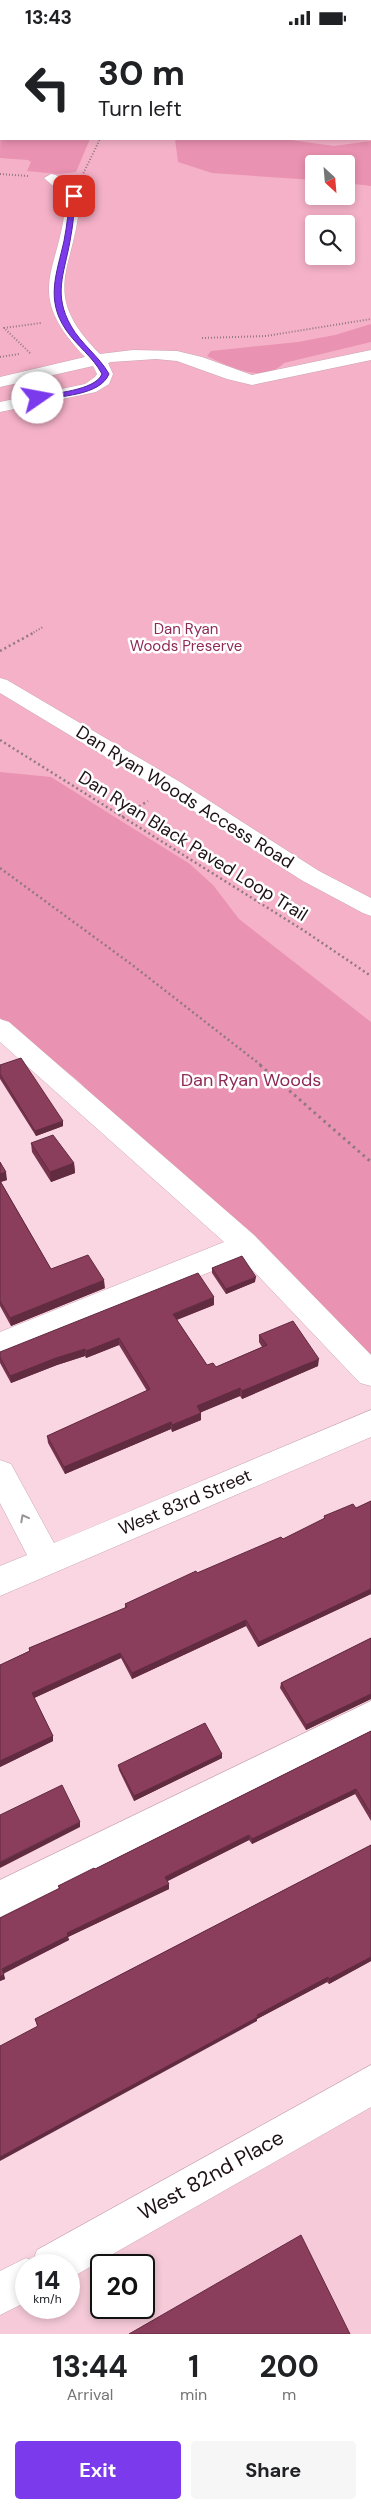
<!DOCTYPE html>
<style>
body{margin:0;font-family:"DM Sans",sans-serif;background:#f6f6f6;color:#202124;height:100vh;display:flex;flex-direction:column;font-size:19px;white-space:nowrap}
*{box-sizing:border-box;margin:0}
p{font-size:16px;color:#757577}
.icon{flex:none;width:28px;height:28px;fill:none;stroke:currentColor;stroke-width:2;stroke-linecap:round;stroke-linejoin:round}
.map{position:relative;height:2299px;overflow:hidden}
.drawer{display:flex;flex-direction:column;background:#fff;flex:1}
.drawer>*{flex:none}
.hud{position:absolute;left:0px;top:0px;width:371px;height:105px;box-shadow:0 2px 8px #0003;background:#fff;color:#202124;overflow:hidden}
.needle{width:32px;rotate:154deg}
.fabs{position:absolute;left:305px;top:120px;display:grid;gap:10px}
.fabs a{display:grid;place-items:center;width:50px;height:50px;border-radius:5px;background:#fff;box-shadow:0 2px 8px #0003;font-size:25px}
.speed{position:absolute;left:15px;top:2219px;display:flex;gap:10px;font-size:25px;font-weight:700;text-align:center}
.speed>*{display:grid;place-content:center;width:65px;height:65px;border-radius:50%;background:#fff;box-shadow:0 2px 8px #0003;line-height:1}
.speed small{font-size:12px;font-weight:400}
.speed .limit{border:2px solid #111;border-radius:8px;background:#fff;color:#111}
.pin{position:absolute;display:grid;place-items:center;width:42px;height:42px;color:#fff;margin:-21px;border-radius:10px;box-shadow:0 2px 8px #0006}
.me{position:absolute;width:55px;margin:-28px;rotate:78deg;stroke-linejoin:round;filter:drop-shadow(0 0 4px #0008)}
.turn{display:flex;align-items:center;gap:18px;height:105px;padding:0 15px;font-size:22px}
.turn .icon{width:65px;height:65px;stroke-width:2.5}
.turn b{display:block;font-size:35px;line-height:42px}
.eta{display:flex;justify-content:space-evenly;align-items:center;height:85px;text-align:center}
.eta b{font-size:30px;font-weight:700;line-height:35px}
.action{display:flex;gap:10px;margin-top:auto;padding:10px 15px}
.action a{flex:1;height:58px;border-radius:5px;background:#7c3aed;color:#fff;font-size:20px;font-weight:700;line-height:58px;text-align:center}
.action a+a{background:#f6f6f6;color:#202124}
.status{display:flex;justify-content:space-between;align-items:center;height:35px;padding:0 25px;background:#fff;direction:ltr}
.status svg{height:14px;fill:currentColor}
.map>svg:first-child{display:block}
</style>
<div class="status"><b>13:43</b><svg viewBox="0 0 49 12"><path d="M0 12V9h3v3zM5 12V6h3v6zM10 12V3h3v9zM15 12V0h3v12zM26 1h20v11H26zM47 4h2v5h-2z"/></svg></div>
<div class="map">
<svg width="371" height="2299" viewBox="0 0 371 2299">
<rect width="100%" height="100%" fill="#f9d6e1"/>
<path fill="#f6cad8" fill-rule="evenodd" d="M371,2057V2299H0V2267L26,2252V2272H69V2230ZM101,2230H144V2272H101Z"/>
<path fill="#f5b1c8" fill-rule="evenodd" d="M0,0H371V1324L77,1045L0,983ZM1,1H370V104H1ZM314,129H346V161H314ZM314,189H346V221H314Z"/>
<path fill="#ea92b1" d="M1,53V104H90L76,137L58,139L27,136L31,127L28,125L0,123Z
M175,104H284L334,111L371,106V151L346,148V129H314V145L212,138L178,127Z
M371,289V307L284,328C264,349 229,332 207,321L211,316L298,307L335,300Z
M0,737L51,742L190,829L213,850L239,884L371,987V1324L77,1045L0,983Z"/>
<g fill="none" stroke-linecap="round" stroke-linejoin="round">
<g stroke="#caa7b2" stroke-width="1">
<path id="minor" d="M55,0H68L69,1H56Z
M51,139L56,140L80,161C77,234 36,255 100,319L133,315L177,316L202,322L252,340L371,315V325L252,350L227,344L177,326L156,324L111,327L108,328L113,339L109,349L96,357L0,377V367L85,349L95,342L97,339L93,331L0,352V342L85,322C20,254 62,237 66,162L44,143Z
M0,643L7,645L180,747L319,836L371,863V881L363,878L303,846L164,757L0,658Z
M0,984L9,987L254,1200L371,1320V1351L360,1348L242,1224L0,1322V1297L224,1207L0,1007Z
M371,1375V1402L0,1561V1531L27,1520L0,1468V1425L11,1429L54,1508Z
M371,1666V1699L0,1882V1845Z
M371,2030V2072L69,2244V2230H26V2267L0,2280V2236L26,2223L33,2226L37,2215Z"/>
</g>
<path stroke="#917980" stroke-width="2" stroke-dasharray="1 2" stroke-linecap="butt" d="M0,46L1,44
M0,139L28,141
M82,141L100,104
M202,303L266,301L371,284
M30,318L4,293L41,288
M0,322L19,319
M31,599L43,592"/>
<path stroke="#917980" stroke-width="2.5" stroke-dasharray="2 3" stroke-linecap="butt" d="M0,616L33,598
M0,705L303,895L371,941
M122,782L148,766
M0,833L131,929L262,1031"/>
<path stroke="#917980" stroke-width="3" stroke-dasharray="2.5 4" stroke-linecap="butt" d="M260,1030L371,1127"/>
<use href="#minor" fill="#fff" fill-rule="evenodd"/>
</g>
<path fill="#78344f" d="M0,1030L63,1091L36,1101L0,1044Z
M31,1108L74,1128L75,1138L51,1147L32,1117Z
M0,1127L7,1145L1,1147L51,1234L105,1253L11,1291L0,1271Z
M212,1233L255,1247L226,1259L212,1238Z
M214,1270L177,1285L207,1330L216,1332L262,1312L259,1307V1300L318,1331L242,1364L240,1361L201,1377V1385L172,1397L171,1394L65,1439L48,1408L47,1401L147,1356L119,1310L86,1323L85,1321L57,1330L11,1348L0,1328V1317Z
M371,1466V1559L258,1612L246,1591L132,1644L121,1623L34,1663L53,1701V1706L0,1732V1630L29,1616V1613L125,1573V1569L197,1538L283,1504L324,1484V1481L356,1473Z
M371,1603V1664L306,1695L280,1653L281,1648Z
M371,1696V1786L355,1759L252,1809L249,1805L167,1846L169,1854L68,1902L69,1905L3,1938L5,1944L0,1946V1883L59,1854L58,1851L95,1834Z
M222,1719V1723L134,1766L119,1735L118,1730Z
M371,1810V1926L329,1949L327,1947L257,1984V1986L37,1991L35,1984Z"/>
<path fill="#612b40" d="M63,1086V1091L36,1101L35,1096Z
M74,1128L75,1138L51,1147L50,1137Z
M6,1137L7,1145L0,1147V1139Z
M256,1242L255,1247L226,1259V1254Z
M104,1245L105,1253L11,1291L10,1283Z
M214,1262V1270L173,1286V1279Z
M119,1303V1310L86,1323V1316Z
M85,1314V1321L57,1330L11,1348L10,1341L56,1323Z
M319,1324L318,1331L242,1364V1356Z
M240,1353V1361L197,1379V1371Z
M201,1378V1385L172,1397V1390Z
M171,1387V1394L65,1439L64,1432Z
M371,1554V1559L258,1612L259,1607Z
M246,1585V1591L132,1644V1638Z
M120,1618L121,1623L32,1664V1658Z
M371,1659V1664L306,1695V1690Z
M53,1701V1706L0,1732V1726Z
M222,1719V1723L134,1766V1761Z
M356,1754L355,1759L252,1809V1804Z
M80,1787V1792L0,1833V1827Z
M249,1800V1805L166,1847L165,1842Z
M169,1849V1854L68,1902L69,1905L3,1939L2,1934L67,1898Z
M371,1922V1926L329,1949V1944Z
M4,1939L5,1944L0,1946V1942Z
M328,1942L327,1947L257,1984V1986L0,2126V2122L257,1980Z"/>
<path fill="#8b3d5c" stroke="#612b40" d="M21,1023L63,1086L35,1096L0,1039V1030Z
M53,1100L74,1128L50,1137L31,1108Z
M0,1127L6,1137L0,1139Z
M0,1146L51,1234L88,1220L104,1245L10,1283L0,1266Z
M242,1221L256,1242L226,1254L212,1233Z
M198,1238L214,1262L173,1279L207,1330L213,1328L216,1332L267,1310L259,1300L293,1286L319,1324L242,1356L240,1353L197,1371L201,1378L172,1390L171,1387L64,1432L47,1401L150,1354L119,1303L86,1316L85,1314L56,1323L10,1341L0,1322V1317Z
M371,1466V1554L259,1607L246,1585L132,1638L120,1618L32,1658L53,1701L0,1726V1630L30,1616L29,1613L127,1572L125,1569L196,1536L197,1538L281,1502L283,1504L325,1483L324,1481L353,1469L356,1473Z
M371,1603V1659L306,1690L281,1648Z
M205,1688L222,1719L134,1761L118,1730Z
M371,1696V1779L356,1754L252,1804L249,1800L165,1842L169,1849L67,1898L68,1901L2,1934L4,1939L0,1942V1883L60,1853L58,1851L94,1833L95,1834Z
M62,1750L80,1787L0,1827V1780Z
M371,1810V1922L329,1944L328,1942L257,1980L258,1982L0,2122V2011L38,1991L35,1984Z
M301,2200L350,2299H129Z"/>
<defs><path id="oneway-chevron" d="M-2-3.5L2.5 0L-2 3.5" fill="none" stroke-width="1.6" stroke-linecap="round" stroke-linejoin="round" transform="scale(1.25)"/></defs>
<use stroke="#999496" href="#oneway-chevron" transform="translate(24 1483) rotate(-118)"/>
<path fill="#7c3aed" stroke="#51269a" d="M74,159L76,161C74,176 73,191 70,206C64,240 53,259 71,291C81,309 99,321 109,339C100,361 59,361 38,365L36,362C52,358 95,356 102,339C93,322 77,311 66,295C45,264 57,238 64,206C67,191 68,176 71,161Z"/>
<g text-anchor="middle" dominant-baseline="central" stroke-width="5" stroke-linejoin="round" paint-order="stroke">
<g font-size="15" fill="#8f2a57" stroke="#fff">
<text x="186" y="594">Dan Ryan<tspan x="186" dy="17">Woods Preserve</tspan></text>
</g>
<g font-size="18" fill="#1d1115" stroke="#fff">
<text transform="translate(185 762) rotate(32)">Dan Ryan Woods Access Road</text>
<text transform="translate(193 811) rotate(32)">Dan Ryan Black Paved Loop Trail</text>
<text transform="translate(185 1467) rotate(-23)">West 83rd Street</text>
</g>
<g font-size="18" fill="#8f2a57" stroke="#fff">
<text x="251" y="1045">Dan Ryan Woods</text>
</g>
<g font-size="21" fill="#1d1115" stroke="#fff">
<text transform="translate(211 2140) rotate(-29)">West 82nd Place</text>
</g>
</g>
</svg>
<div class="fabs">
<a><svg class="needle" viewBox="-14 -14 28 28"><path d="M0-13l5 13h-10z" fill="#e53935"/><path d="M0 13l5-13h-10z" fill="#757577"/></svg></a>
<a><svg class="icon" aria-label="search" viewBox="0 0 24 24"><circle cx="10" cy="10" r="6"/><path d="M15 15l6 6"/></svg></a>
</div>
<div class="speed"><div>14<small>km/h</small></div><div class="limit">20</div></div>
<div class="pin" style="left:74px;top:161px;background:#d93025"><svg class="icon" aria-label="arrive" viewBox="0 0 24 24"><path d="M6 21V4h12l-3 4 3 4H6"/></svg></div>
<svg class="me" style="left:38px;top:363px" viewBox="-20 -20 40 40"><circle r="19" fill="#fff"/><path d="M0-13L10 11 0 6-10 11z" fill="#7c3aed"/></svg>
<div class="hud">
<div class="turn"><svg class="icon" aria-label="left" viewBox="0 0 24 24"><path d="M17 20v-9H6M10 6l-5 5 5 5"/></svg><div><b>30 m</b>Turn left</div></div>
</div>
</div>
<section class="drawer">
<div class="eta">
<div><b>13:44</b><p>Arrival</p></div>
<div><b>1</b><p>min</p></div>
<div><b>200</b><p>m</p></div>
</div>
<div class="action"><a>Exit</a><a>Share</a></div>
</section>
